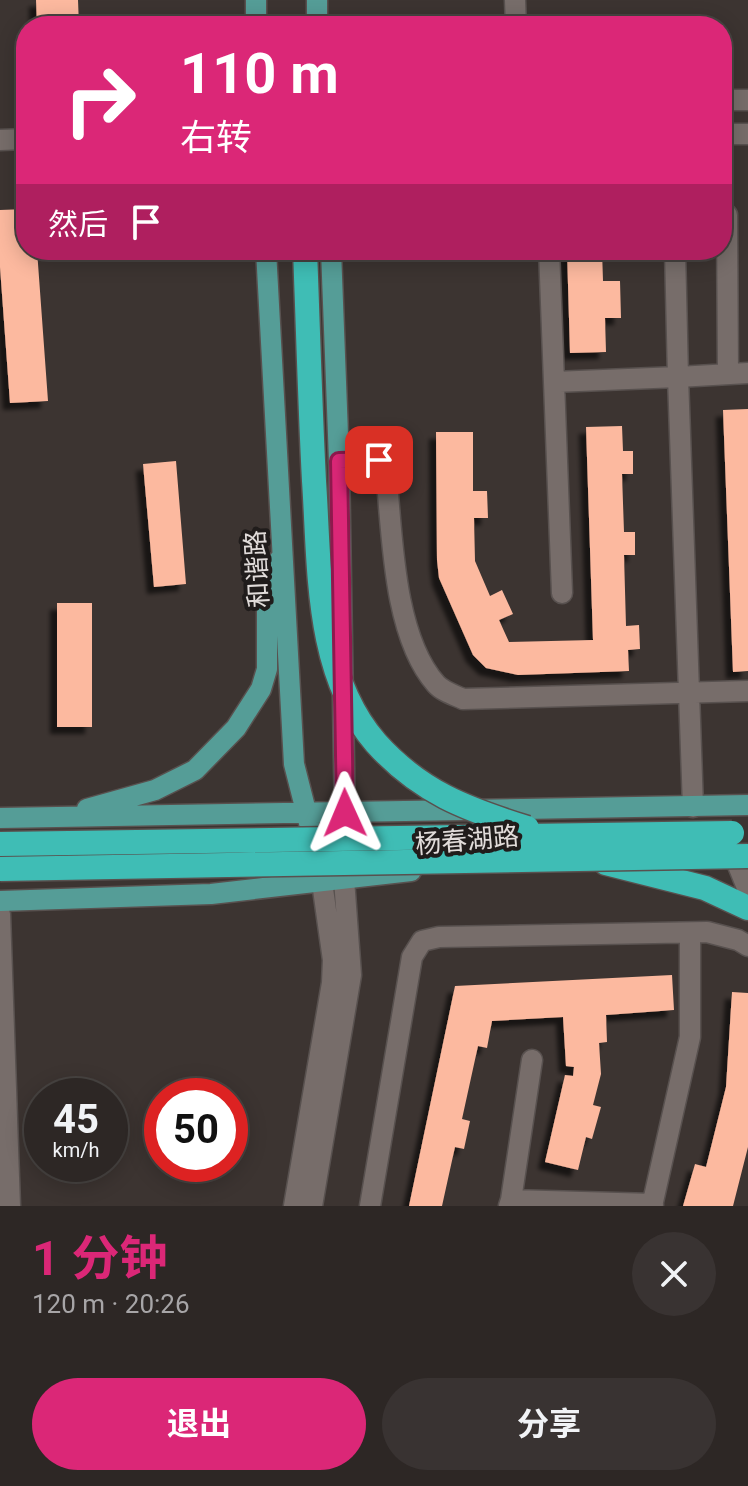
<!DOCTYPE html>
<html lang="zh">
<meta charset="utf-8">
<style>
body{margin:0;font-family:Roboto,"Noto Sans SC",sans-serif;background:#393332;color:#f1f3f6;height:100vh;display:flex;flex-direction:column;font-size:30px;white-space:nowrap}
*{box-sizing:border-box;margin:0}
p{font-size:26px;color:#a7a5a7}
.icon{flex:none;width:44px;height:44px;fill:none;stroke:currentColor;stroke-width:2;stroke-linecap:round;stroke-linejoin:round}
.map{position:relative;height:1206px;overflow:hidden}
.sheet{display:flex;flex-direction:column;background:#2d2725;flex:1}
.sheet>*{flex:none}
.top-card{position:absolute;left:16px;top:16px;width:716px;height:244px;border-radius:32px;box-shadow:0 4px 20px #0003,0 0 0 2px #484442;background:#db2777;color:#fff;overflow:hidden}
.speed{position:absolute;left:24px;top:1078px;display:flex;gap:16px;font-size:40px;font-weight:700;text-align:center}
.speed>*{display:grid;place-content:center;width:104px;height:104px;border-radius:50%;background:#2d2725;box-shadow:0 4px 20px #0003,0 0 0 2px #484442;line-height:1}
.speed small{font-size:20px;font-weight:400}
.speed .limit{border:12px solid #d22;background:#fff;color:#111}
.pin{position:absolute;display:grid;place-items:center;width:68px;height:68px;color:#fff;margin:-34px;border-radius:16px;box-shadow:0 4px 12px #0006}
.me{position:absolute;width:88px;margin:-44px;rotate:359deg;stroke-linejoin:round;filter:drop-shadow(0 0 6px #0008)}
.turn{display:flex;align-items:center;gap:28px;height:168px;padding:0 32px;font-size:36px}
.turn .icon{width:104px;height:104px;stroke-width:2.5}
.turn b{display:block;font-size:56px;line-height:68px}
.then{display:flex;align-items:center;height:76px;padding:0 32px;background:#0003;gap:16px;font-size:30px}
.round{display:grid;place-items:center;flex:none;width:84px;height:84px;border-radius:42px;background:#393332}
.head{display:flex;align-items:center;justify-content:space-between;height:136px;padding:0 32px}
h1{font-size:48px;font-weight:700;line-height:60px;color:#db2777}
.action{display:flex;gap:16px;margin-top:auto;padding:16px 32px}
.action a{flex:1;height:92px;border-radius:48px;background:#db2777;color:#fff;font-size:32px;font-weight:700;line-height:92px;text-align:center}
.action a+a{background:#393332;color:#f1f3f6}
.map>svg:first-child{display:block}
</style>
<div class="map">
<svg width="748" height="1206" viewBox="0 0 748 1206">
<defs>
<filter id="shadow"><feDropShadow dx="-7" dy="7" stdDeviation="2" flood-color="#0009"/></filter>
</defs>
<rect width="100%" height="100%" fill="#3c3431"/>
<path fill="#fcb99f" filter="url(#shadow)" d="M36,0H78L79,26H37Z
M26,209V250H37L48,401L10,403L0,267V210Z
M567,250H602L603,281H620L621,318H605L606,352L570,353Z
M748,409V671L733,672L723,410Z
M622,426L623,451H633V474H622L624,532H635V555H624L626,626L639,625L640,649L628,650L629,671L518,675L486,668L473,655L439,578L437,560L436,432H473V491H487L488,518H474L475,561L490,596L502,590L513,614L499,620L509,642L593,640L586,427Z
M176,461L186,584L154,587L143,464Z
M57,603H92V727H57Z
M672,975L674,1010L606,1015L607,1042L599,1043L601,1074L593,1105L601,1107L592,1139L586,1137L578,1170L545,1162L565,1075L573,1076L574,1067L566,1066L563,1017L492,1021L487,1048L478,1046L462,1119L470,1121L464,1149L455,1147L442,1206H409L455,986Z
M732,992L748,993V1147L733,1206H683L695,1164L706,1167L726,1087Z"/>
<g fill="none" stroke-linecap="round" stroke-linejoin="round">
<g stroke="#58514f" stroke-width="23">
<path id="minor" d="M515,0L516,26
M722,100H748
M722,134H748
M0,140L26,139
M722,210L727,215L728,374
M549,250L562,593
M675,250L678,377L748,373
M554,382L678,377L693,807
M339,461L379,460L386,470C392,532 393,636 436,684C442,691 454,695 463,699L748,691
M733,853L748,890
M0,914L10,1206
M511,1200L532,1060
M294,1206L332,983L333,960L322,882
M312,1206L351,975L344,879
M370,1206L412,957L422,941L439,937L707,932L738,940L748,946
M509,1206L511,1200L653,1204
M652,1206L690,1037V933"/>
</g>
<g stroke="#58514f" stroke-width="23">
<path id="major" d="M256,0V26
M317,0V26
M266,250L294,764L309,823
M331,250L339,461L345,823
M87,809L155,790L195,770L236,728L261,689L267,669V593L279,560
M0,818L748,805
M0,901L211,894L411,871"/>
</g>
<g stroke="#58514f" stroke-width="27">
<path id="highway" d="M606,863L705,888L748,908"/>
</g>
<use href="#minor" stroke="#776d6a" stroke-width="20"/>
<use href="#major" stroke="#559d97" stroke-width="20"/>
<use href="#highway" stroke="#3fbdb5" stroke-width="24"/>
<g stroke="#58514f" stroke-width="27" stroke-linecap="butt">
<path id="highway-bridge" d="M305,250C308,327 310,404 314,481C320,568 315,673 376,743C420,792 466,809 527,828
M0,844L732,833
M0,869L748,856"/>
</g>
<use href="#highway-bridge" stroke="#3fbdb5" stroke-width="24"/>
</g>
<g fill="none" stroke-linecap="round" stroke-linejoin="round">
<g stroke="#8e194d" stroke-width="20">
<path id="route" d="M345,813L339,461L379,460"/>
</g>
<use href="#route" stroke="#db2777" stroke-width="14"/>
</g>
<g text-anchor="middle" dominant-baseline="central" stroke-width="8" stroke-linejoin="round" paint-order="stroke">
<g font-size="26" fill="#e1dcda" stroke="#201c1b">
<text transform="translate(257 569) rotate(-93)">和谐路</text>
<text transform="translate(467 840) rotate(-5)">杨春湖路</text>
</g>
</g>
</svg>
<div class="speed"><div>45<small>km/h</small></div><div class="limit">50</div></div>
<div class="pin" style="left:379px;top:460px;background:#d93025"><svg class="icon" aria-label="arrive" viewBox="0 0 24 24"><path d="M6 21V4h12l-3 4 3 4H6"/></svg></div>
<svg class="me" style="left:345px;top:813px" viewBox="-20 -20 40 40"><path d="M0-17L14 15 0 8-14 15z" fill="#db2777" stroke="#fff" stroke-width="4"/></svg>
<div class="top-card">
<div class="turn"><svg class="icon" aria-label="right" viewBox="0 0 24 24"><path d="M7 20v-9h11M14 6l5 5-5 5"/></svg><div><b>110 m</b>右转</div></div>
<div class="then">然后<svg class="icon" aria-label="arrive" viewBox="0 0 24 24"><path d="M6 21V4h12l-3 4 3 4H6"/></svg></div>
</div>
</div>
<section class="sheet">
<div class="head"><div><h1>1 分钟</h1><p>120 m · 20:26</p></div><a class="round"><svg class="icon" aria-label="close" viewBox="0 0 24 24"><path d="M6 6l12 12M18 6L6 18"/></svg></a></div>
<div class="action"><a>退出</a><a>分享</a></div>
</section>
